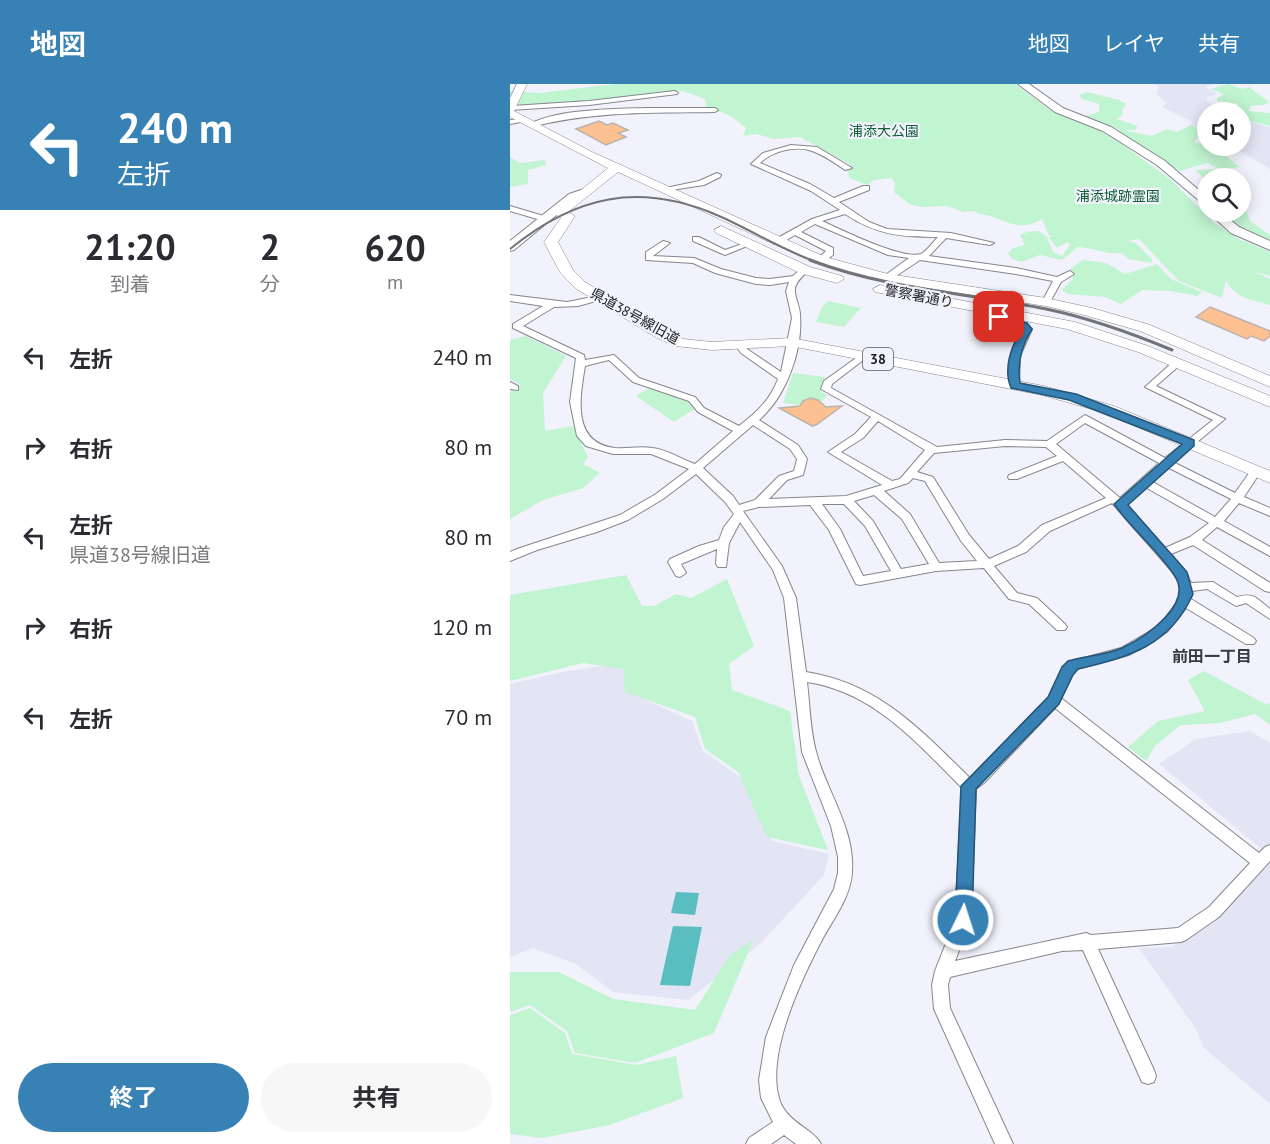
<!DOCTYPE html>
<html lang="ja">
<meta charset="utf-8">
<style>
body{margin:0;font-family:"PT Sans","Noto Sans JP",sans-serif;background:#f7f7f7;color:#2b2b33;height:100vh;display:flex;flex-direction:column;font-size:22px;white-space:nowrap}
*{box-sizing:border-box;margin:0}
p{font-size:20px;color:#7c7c81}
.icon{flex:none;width:33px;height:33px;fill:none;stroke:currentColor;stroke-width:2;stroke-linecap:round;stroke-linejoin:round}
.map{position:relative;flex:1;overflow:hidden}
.panel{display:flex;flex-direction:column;background:#fff;width:510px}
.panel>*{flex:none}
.top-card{background:#3781b5;color:#fff;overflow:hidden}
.tools{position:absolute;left:687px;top:18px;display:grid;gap:12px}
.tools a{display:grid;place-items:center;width:54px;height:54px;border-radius:50%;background:#fff;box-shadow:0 3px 15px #0003;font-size:30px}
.pin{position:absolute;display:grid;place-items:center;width:51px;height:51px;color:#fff;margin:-26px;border-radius:12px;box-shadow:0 3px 9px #0006}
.me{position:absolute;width:66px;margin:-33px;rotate:4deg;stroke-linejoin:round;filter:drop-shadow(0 0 4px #0008)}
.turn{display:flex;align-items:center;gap:21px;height:126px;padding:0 18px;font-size:27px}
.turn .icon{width:78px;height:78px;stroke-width:2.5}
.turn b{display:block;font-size:42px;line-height:51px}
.eta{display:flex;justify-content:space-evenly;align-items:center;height:102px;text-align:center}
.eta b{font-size:36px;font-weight:700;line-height:42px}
.action{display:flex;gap:12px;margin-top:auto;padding:12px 18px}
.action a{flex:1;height:69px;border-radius:36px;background:#3781b5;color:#fff;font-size:24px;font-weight:700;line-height:69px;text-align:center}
.action a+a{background:#f7f7f7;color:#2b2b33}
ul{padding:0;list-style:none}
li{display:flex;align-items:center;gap:18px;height:90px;padding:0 18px}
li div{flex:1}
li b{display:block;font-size:22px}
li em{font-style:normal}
header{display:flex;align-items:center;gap:36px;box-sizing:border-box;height:84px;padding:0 30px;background:#3781b5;color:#fff}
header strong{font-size:28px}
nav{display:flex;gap:33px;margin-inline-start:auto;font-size:21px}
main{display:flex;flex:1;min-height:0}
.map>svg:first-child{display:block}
</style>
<header>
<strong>地図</strong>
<nav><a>地図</a><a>レイヤ</a><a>共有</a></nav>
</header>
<main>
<section class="panel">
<div class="top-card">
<div class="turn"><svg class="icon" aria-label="left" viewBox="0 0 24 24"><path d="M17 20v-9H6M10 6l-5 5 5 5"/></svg><div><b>240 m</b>左折</div></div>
</div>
<div class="eta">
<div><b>21:20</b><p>到着</p></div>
<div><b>2</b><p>分</p></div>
<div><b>620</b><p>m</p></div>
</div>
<ul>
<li><svg class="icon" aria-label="left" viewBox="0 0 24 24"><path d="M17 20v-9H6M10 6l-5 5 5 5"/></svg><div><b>左折</b></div><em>240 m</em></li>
<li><svg class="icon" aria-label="right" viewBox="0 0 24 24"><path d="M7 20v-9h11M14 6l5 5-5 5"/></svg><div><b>右折</b></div><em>80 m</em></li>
<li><svg class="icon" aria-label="left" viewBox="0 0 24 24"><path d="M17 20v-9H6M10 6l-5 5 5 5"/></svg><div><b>左折</b><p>県道38号線旧道</p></div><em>80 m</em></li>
<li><svg class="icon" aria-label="right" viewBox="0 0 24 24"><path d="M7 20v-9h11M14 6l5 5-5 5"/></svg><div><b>右折</b></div><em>120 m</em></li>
<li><svg class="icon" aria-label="left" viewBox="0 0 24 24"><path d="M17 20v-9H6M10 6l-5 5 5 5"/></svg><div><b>左折</b></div><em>70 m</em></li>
</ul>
<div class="action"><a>終了</a><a>共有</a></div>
</section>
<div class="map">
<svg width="760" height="1060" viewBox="0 0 760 1060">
<rect width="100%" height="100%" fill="#f1f2fb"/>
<path fill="#e3e5f5" d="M644,0H703L695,3L708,10L697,13V17L711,28H698L697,47L680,40L683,38L652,23L657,19L646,10L649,3Z
M731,36L760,43V85L721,62H730Z
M108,580L136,616L182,637L193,667L237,698L262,757L319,770L314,791L250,860L178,916L103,908L66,880L23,864L0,873V600L57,587Z
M740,647L760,659V772L649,680L686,655Z
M760,779V1020L693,963L686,945L629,864L661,863L693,846Z"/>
<path fill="#c1f4d1" d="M106,0H505L540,26L588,46L609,58L661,96L703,138L729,155L760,168V192L743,187L760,195V221C742,216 724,214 716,196L712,214L669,197L629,155L617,157L626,159L642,175V179L618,175L612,169C597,171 584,164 568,163L552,176L530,171L511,178L502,175L498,169L503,164L515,161L510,151L517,148L529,147L537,153L543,168L552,172L560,161L558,158L547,164L539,154L543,151L539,152L532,135C506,151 494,132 469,130L465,127L453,128L437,122L411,123L399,120L384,108L385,99L381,94L364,96L357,101L339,94L338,88L333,85L341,81L290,53L263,55L246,50L233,52L236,44C222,32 216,27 197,27L195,15L173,7L71,18L0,21V7L29,9Z
M718,0L733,5L739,3L759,18L754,21L741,22L739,25V27L760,29V42L731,35L730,28L713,27L730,20L707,17V14L714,10L701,5Z
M577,8L609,16L616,20L612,26L613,30L607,35L628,42L625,46H613L642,52L657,45L667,48L681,41L694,47L684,58L697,61L695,64L710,68L730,83L715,85H721L724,94H698L697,97L685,86L710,85L697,79L670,87L608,48L610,46L575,32L589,28V20L572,15L569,11Z
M0,73L10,79L35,76L36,81L18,86V100L0,103Z
M731,113L740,137L760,151V157L722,138L710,128H730Z
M573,176L596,179L615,190L647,180L661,195L692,208L687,212L661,207L632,206L611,220L595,213L558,210L552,206L563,195L560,185Z
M318,217L351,224L334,243L306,238L312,223Z
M16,252L56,272L33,309L35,347L63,342L78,373L73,380L90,389L73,404L33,416L0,435V307L11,301L0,295V256Z
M283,289L315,293L310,306L317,312L312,317L297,314L290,321L273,319Z
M141,303L180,317L185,325L164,338L126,312Z
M116,491L132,522H144L166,510L181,514L217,495L244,562L219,580L222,606L280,627L289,692L318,766L257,753L228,688L195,665L185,633L115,608L113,585L73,579L0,597V511Z
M694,587L757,621L760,619V641L745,630L710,639L671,641L645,662L636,677L618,663L648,637L695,627L678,596Z
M244,855L204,949L125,979L65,969L57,947L20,921L0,928V888H49L103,915L185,926L220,871Z
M20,924L55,949L62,970L127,981L166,972L173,1014L100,1041L32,1054L0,1050V931Z"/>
<path fill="#5abec1" d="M166,808L189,809L185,831L161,829Z
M163,842L192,843L180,902L150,901Z"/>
<path fill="#fdc091" stroke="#bbb3ad" stroke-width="1.5" d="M89,37L97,41L103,39L118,46L108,49L116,53L96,61L66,45Z
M700,223L760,247V252L754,257L741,252L737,255L686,233Z
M300,314L308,316L316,323L332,322L306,341L302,342L269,324L290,322L293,317Z"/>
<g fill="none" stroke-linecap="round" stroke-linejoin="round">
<g stroke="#85868e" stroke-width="2">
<path id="street" d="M165,7L168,9L167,10L79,21L0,26V22H2L79,17Z
M136,24H205L208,26L205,28C143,29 82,27 21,43L18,41C45,25 104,25 136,24Z
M0,36L13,35L16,37L0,40Z
M281,61L307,63L342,84L335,86C325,79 314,71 302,67C286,61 262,67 250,79L300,100L324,114L353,102H359V106L329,118L359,138L377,145L441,149L484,159L480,161L436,154L419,172L506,184L547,193L560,187L564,190L551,198L540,218L536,221L532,218L543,197L506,190L410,176L380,196H374V192L399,174L378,171L305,140L291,148L323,164V171L313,178L306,176L316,167L285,151L270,160H264V156L302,135L330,126L301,107L241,80L253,69ZM335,130C367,151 390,153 428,153C423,158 417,167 411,170C392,176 332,146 312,137Z
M207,89L211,91L210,93L194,101L155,107L151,105L189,97Z
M0,122L37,133L38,135L34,137L0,127Z
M183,153H189L215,166L238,158L242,160L215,171L183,157Z
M153,157L160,159L143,172L184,174L211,185L246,194L260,195L283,192L292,184L299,186C294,191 287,196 285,204C284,213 290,222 290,231C293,266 276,313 249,336L288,361L297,375L293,391L277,396L259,415L336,412L372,401L318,368L345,350L361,333L311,305L314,297L353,269L356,270V274L322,300L321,304L427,363L495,356L537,357L575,331L655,374L703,336L635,303L664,277H670V281L646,302L715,335L663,378L725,409L742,385H750L751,387L734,413L760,424V432L729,419L714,437L760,463V472L707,443L692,456L760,499V508L755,507L683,461L661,470L676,488L681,499L703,498L727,513C744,508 747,515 760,525V535L736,519L726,522L697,505L682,507L681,515L744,554L746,557L744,560H736L676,524L657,548L619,571L567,585L562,590L551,614L749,769L755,763L760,761V777L709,833L676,856L671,858L588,865L644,986L646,992L644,998L638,1000L632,998L573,866L552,867L440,893L438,901L440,924L503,1060H485L424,925L422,901L425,887L445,836L452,704C407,659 364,608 297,598C300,622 300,648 307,671C318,710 345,745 342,788C341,812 324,834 313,854C292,894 256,969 269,1014C275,1038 304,1045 311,1060H286L274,1051L261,1060H236L239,1054L263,1038L251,1014L249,996L256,953L284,881L324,805L328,789V773L321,742L292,668L274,514L263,486L230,438L219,459L216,483H208L206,480L207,465L171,480L176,489L170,493L166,492L158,478L160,475L189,462L209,456L214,443L224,430L215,418L186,390L153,415L118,436L87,448L27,466L0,477V468L7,465L110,431L146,410L179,385L141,370H103L76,362L67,352L60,318L66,274L3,244V240L33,222L0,217V211L57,218L93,211V215L68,222L44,223L13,242L74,271L75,276L104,271L129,294L185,313L194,324L229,342C247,328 260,316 268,295L231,269L225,261L230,258L233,259L237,265L271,288L282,234L276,207L279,198L260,201L246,200L205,189L183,179L136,176V168ZM99,276L123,298L179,317L188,328L223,347L185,380C171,375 156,365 142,364C129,362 117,365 105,364C61,359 70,313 75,282ZM368,337L415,366L390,395L382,397L331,368L353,354ZM575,339L649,379L610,414L546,360ZM243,341L280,365L287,375L284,387L269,392L245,416L229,421L223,412L193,384ZM495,362L536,363L547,372L499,391L498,393L499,395H507L553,377L596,414L532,441L508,462L479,475L459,451L423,393L407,388L424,369ZM657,383L721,415L705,433L641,397ZM403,394L415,397L451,457L467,477L429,479L400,430L374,407L398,399ZM635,403L699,439L680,453L655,464L616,420ZM364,411L392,435L419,480L391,485L363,437L344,417ZM602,419L667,493L671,504L669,516L649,542L611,564L559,578L553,584L539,613L460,694C410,645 368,599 296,588L286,514L272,482L233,427L249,423L300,421L319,446L346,500L350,501L426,487L474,484L499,515L519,520L547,546H555L557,543L555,540L527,514L507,509L484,482L516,468L540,447ZM312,420H334L355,442L381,487L353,492L330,445ZM545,624L740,779L699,823L668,844L581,851L576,849L445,877L461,836L466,705L475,698Z
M489,223L493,226L495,234L514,239L522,245L510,272L509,302L504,305L499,302C498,281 502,264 512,246L486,235L485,226Z
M0,298L8,302V306L0,305Z"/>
</g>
<g stroke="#85868e" stroke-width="2">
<path id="secondary" d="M508,0H519L553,24L601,43L655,77L698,114V124L647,81L593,47L545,28Z
M74,105L80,108L67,114L4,166L0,167V157L59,110Z
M698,128H711L729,143L760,157V166L721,149Z"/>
</g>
<g stroke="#85868e" stroke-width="1">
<path id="primary" d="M7,0H17L4,27L82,68L315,173L378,190L536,214L582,224L640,241L760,292V303L630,247L574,231L536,222L377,198L305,179L108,88L58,128L65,132L48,158L63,186L75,198L157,248L173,255L202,258L281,254L534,302L604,322L760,387V399L592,328L532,311L281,262L202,266L165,262L147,254L65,204L50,188L34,158L51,134L43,129L98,84L0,33V14Z
M211,142L300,183L332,192L334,195L327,199L290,189L206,149L204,146Z
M370,201L565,238L638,262L760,312V323L628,268L557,245L365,208L363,205Z"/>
</g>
<use href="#street" fill="#fff" fill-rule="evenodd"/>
<use href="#secondary" fill="#fff" fill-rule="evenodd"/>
<use href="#primary" fill="#fff" fill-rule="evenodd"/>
<path stroke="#737479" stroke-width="2" d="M0,165C65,112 129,97 209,132C241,146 271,165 304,177"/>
<path stroke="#737479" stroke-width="3" d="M300,176C376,205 457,209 536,225C580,234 621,249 662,266"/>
</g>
<path fill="#3781b5" stroke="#245476" stroke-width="1.5" d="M485,230C493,230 508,237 517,239L522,245C511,262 507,279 510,299L566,310L684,356V362L618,421L677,488L683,510C660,562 619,573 568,585L563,591L549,620L466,705L462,836L459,842L453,844L447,842L445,836L451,702L464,689L538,613L552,583L558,577C575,572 596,571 612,564C635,553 685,520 664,491C647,465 622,446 604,420L672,360L559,316L501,304C493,285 501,262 512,245L485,235Z"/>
<g text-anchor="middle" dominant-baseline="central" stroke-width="4.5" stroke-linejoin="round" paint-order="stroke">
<g font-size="14" fill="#116037" stroke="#f1f2fb">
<text x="374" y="47">浦添大公園</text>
<text x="608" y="112">浦添城跡霊園</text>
</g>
<g font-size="14" fill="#1b1c1f" stroke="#f1f2fb">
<text transform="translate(409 212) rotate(11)">警察署通り</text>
<text transform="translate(125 232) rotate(29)">県道38号線旧道</text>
</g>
<rect fill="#f1f2fb" stroke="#5b5c61" stroke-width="1.5" x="353" y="264" width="30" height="22" rx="4.5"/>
<g font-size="14" font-weight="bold" fill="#1b1c1f">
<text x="368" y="275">38</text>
</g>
<g font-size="16" font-weight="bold" fill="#393940" stroke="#f1f2fb">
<text x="702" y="572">前田一丁目</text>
</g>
</g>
</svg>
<div class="tools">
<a><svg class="icon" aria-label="sound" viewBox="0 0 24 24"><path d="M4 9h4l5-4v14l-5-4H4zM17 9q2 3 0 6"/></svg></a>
<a><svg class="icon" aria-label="search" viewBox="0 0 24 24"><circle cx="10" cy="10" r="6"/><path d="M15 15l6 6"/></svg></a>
</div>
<div class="pin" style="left:489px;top:233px;background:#d93025"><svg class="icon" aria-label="arrive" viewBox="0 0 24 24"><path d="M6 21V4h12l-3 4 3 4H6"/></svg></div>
<svg class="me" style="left:453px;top:836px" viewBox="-20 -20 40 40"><circle r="17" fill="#3781b5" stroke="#fff" stroke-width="3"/><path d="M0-11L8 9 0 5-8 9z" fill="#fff"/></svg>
</div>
</main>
